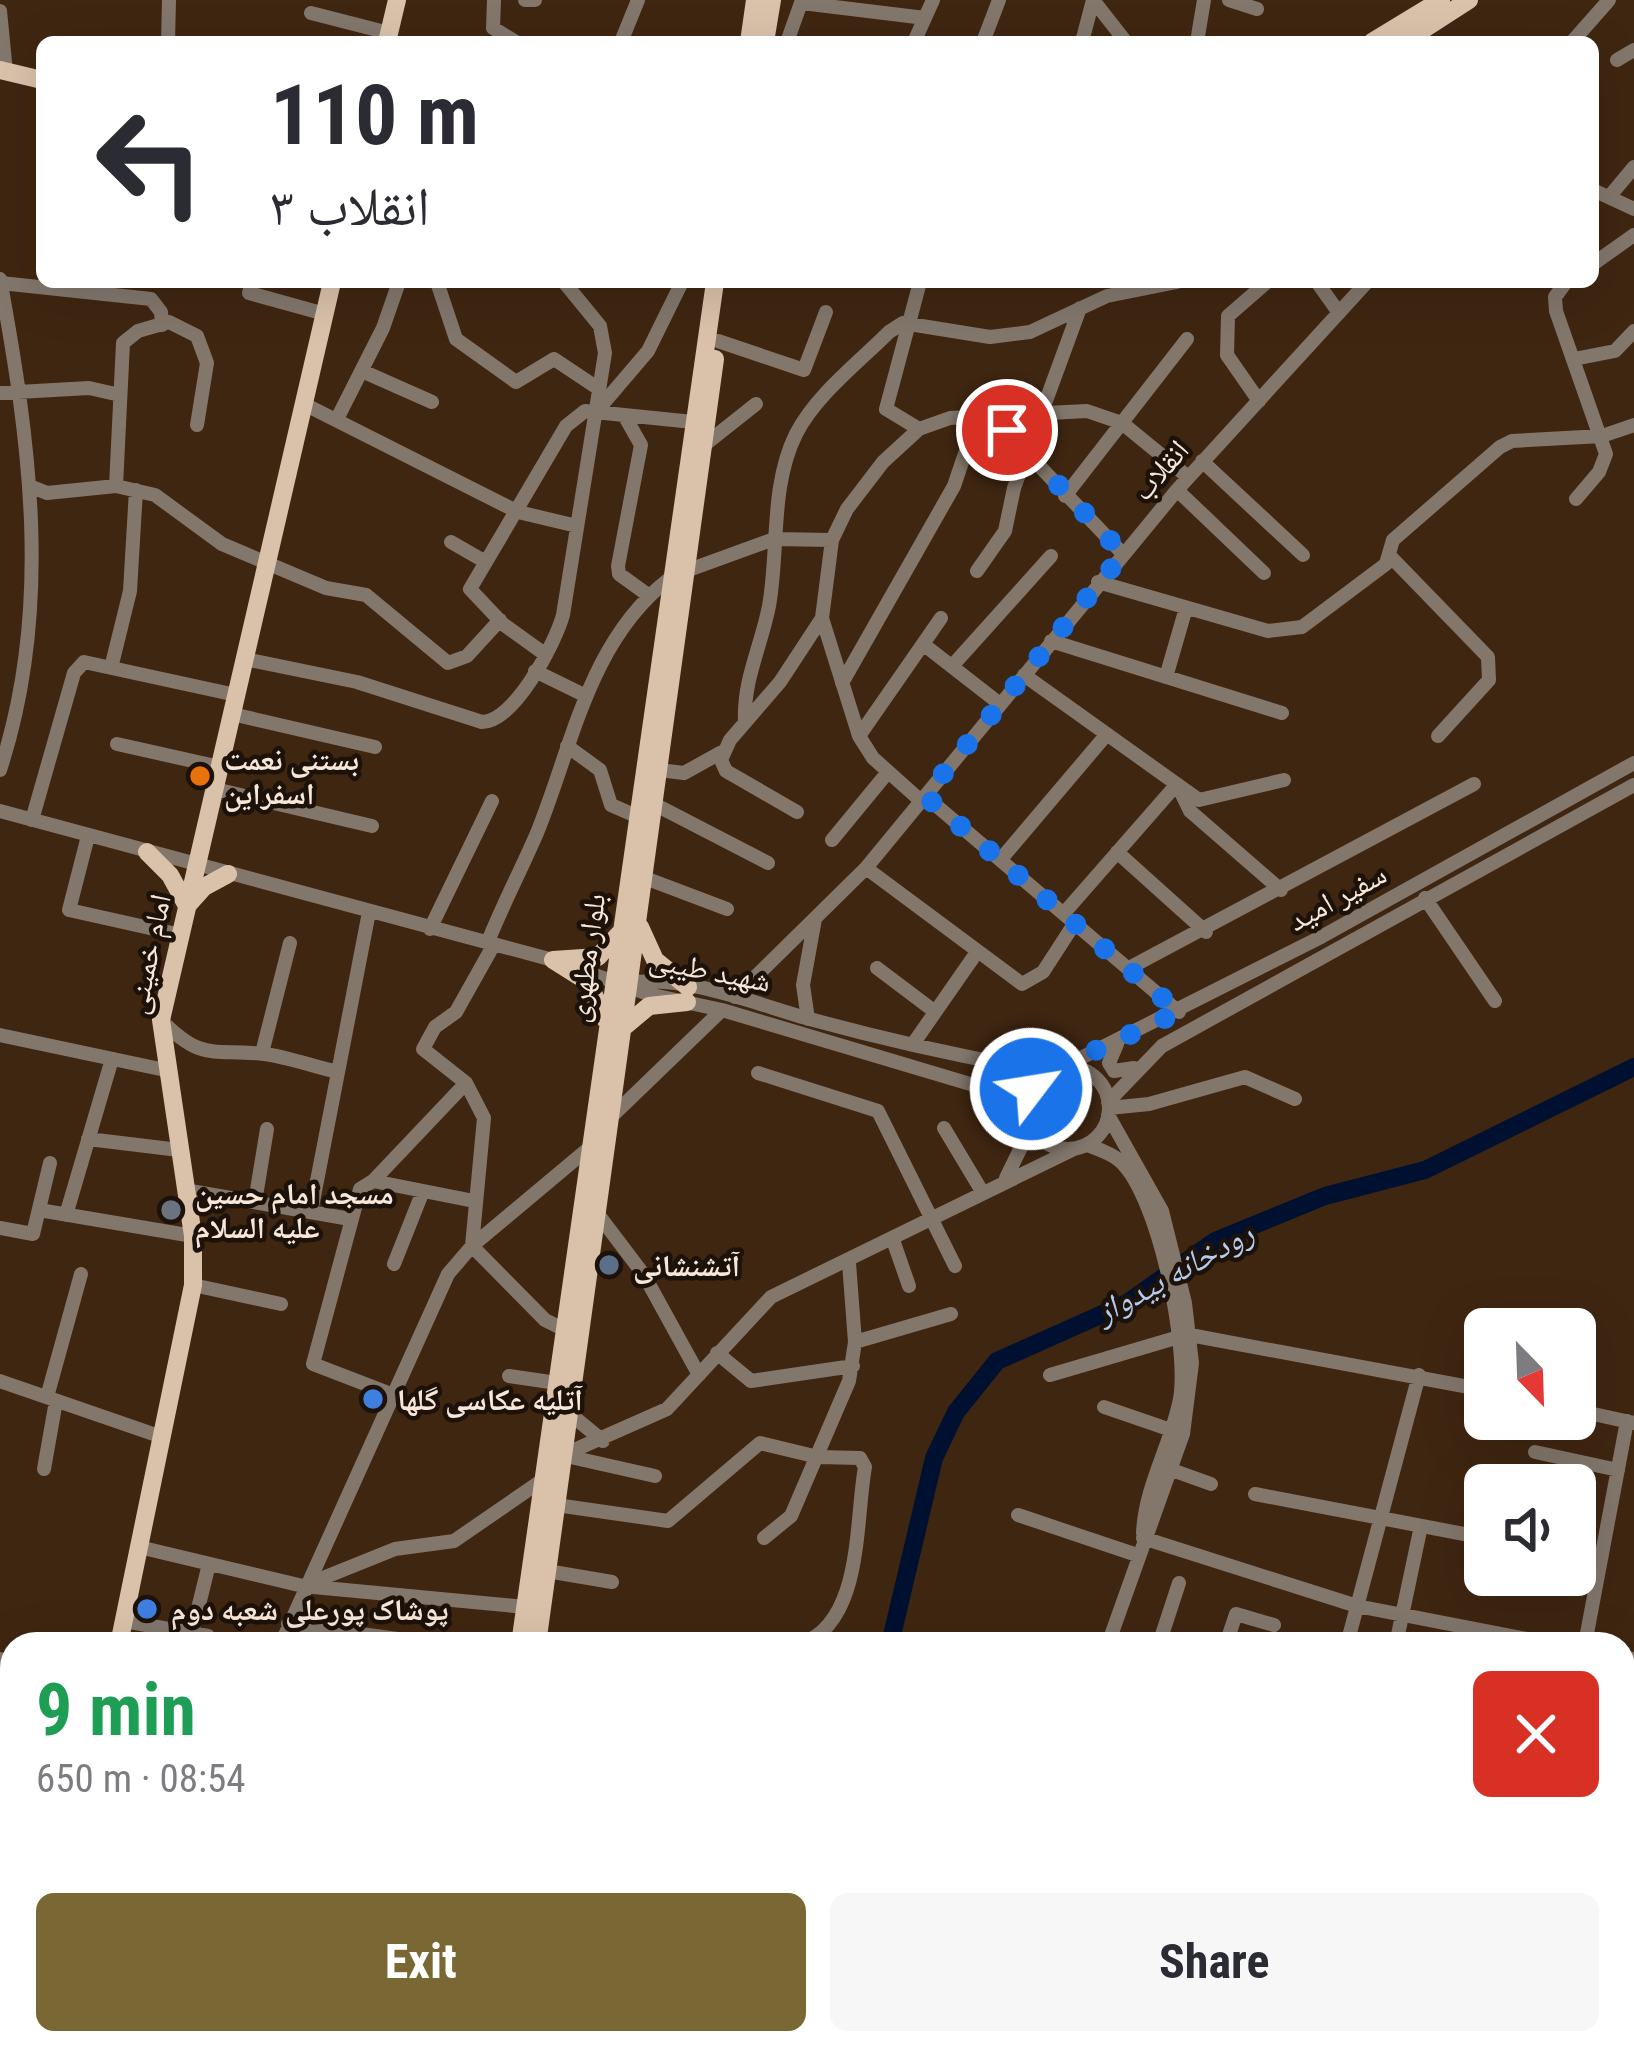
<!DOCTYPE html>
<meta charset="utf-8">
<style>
body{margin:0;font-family:"Roboto Condensed","Noto Naskh Arabic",sans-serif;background:#f7f7f7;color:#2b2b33;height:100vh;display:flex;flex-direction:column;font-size:45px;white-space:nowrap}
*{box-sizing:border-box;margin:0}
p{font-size:39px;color:#7c7c81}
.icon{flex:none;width:66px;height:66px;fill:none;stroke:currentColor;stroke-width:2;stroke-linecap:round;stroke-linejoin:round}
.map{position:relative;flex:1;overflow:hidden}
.sheet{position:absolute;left:0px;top:1632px;width:1635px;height:423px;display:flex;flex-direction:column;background:#fff;border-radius:36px 36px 0 0;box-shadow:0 12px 48px #0002}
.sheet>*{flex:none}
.hud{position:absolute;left:36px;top:36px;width:1563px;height:252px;border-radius:18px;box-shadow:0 12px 48px #0002;background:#fff;color:#2b2b33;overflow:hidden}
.needle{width:78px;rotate:157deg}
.buttons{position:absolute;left:1464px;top:1308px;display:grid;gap:24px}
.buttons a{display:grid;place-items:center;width:132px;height:132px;border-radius:18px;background:#fff;box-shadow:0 12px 48px #0002;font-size:60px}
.pin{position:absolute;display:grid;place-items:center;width:102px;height:102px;color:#fff;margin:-51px;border:6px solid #fff;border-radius:50%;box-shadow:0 3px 12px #0007}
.me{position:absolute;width:132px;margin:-66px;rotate:59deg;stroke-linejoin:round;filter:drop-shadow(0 0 9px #0008)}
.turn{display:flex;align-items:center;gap:42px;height:252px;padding:0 36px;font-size:54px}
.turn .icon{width:156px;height:156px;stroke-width:2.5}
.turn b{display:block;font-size:84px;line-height:102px}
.round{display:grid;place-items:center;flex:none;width:126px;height:126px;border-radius:18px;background:#f7f7f7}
.summary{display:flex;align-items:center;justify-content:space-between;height:204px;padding:0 36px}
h1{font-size:72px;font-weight:700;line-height:90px;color:#1e9e55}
.cta{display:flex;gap:24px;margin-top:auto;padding:24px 36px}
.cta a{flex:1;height:138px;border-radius:18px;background:#796833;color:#fff;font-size:48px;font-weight:700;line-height:138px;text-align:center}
.cta a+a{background:#f7f7f7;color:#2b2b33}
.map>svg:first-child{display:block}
</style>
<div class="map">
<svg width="1634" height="2053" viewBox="0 0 1634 2053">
<rect width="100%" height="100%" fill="#3f2611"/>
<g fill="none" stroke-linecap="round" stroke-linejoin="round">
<path stroke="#001030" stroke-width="18" d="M890,1644L934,1458L956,1412L997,1361L1127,1303L1215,1241L1325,1196L1425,1170L1634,1067
M196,2053L202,2043"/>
<path stroke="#83776c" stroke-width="14" d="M494,0L493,28L516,42
M525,0H535
M1093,0L1126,42
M1229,0L1257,9
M802,3L925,18
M0,11L6,72
M311,13L389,33
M168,42L169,0
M621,42L638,0
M787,42L802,0
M914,42L933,0
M983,42L999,0
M1082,42L1093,0
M1197,42L1204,0
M1572,42L1609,0
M1617,60L1634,50
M1593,190L1634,209
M1609,197L1634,167
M1593,264L1634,235
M0,279C30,442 53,609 0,770
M252,282L249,293L325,314
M437,282L456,339L516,382L554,359L599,389
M1317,282L1339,313
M1566,282L1555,297L1556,311L1606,454L1599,472L1576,499
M1,283L151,299L161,312L162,325
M718,341L804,370L826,312
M1574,359L1615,351L1634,331
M362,371L432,402
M0,393L89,388L120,395
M1259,401L1227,355L1228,316L1267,282
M304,404L518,512L577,526
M596,412L648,351L682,282
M989,413L1123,554
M624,415L641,445L618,566L619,574L648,595
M337,419L383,328L399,282
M919,429L886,409L920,282
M703,446L756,404
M1202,461L1303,555
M116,486L123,343L138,331L169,322L197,336L207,363L197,425
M32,487L47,493L116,486L155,495L222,544L326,588L366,595L448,663L467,656L500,620
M1177,490L1264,573
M1065,496L1187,339
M451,542L484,561
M1390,556L1488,657L1489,680L1438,736
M686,571L774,539L832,540
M977,571L1005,531L1014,488L1080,308
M1098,582L1268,631L1302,627L1386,564L1393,540L1500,447L1512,441L1602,436L1634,425
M1051,641L1282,713
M923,644L1000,704
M546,655L503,624L470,589L566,426L585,411L693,422
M245,659L357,682L482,722C514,722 555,644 563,615L605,353L600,326L564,282
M112,664L130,591L136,490
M953,665L1051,556
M535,671L584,695
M1024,675L1199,800L1284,780
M1166,677L1186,608
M842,683L954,486L978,415
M232,714L375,747
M745,722C743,680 761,647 769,606C779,551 770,486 796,434C816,395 858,363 889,332L903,323L990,337L1030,332L1107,296L1177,282
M859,736L941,618
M117,744L220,767
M567,746L600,770L611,805L634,815
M659,770L684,773L722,752
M215,789L372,826
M925,796L1179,1012
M921,801L873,758L859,736L822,618L832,540L847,509L883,462L919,429L950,418L1087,411L1122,423L1188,477
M654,804L768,863
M0,811L553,960L648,994L722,1010L1027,1101
M797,812L726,771L721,760L730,740L780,682L822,618
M32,820L74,673L84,662L236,695
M88,836L69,910L181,935
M832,840L888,772
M1117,852L1206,932
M1001,859L1107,734
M866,868L1022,984L1043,972L1076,921
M645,878L727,909
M1425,898L1495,1001
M1065,912L1177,784L1190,811L1281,890
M430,929L492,801
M487,944C502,906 521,870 537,833C573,744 589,641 669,579
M493,946L456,1012L435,1027L423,1049L466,1083L484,1118L472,1246L545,1320L565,1330
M1131,967L1474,784
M877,968L934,1011
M627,983C686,975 750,1002 806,1018C886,1040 967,1058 1049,1072
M735,997L866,868L1177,490L1367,282
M808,1019L803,985L815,919
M161,1020C203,1063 214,1048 264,1054C289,1057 314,1067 338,1072
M0,1035L165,1070
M913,1044L977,952
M1117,1044L1109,1063L1114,1071L1134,1068
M262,1053L290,943
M1027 1108a41 41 0 1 1 82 0a41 41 0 1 1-82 0Z
M1061,1068L1321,937L1634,763
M758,1073L878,1111L955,1266
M1108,1102L1162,1046L1634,785
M1109,1108L1149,1104L1245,1077L1295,1099
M609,1119L722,1010
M944,1128L983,1193
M88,1139L179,1150
M1087,1145C1098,1149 1111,1153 1120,1161C1159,1196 1189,1349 1180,1399C1171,1445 1145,1486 1143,1533
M1006,1178L1031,1127
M373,1181L466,1083
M185,1190L350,1219
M255,1202L267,1129
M39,1210L193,1236
M311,1212L369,912
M597,1213L644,1275L699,1375
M66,1215L112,1059
M0,1228L33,1234L50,1163
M893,1240L909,1286
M394,1264L423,1191
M193,1285L281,1304
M1190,1335L1485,1390
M855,1342L951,1314
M717,1353L751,1381L853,1366
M1050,1375L1179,1337
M509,1376L557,1383
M0,1381L162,1437
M391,1394L313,1364L360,1189L373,1181L474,1201
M47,1397L81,1274
M1104,1407L1171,1430
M1575,1410L1634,1423
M569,1413L603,1441
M1535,1452L1618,1470
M563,1455L667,1409L771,1297L1074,1149
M566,1456L655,1476
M44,1469L56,1401
M1172,1470L1211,1484
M1255,1494L1485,1538
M556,1505L668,1521L760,1443L818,1457L860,1458L865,1467C855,1522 863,1622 801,1644
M1018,1515L1137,1555
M764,1538L791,1516L849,1381L855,1342L849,1263
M1143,1538L1357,1606L1553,1644
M139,1547L303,1586L525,1607
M1575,1554L1601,1559
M547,1571L612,1582
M308,1584L395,1549L454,1541L544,1479
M124,1621L208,1636
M288,1624L434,1644
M192,1633L209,1564
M281,1644L448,1274L472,1246L589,1148
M1108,1644L1183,1434L1192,1363L1185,1303L1162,1211L1108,1115
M1159,1644L1179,1583
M1226,1644L1236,1614L1274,1625
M1347,1644L1419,1375
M1396,1644L1421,1526
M1585,1644L1627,1421
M1623,1657L1634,1659
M0,1659L12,1664
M1623,1752L1634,1755
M0,1786L12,1788
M1623,1839L1634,1841
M1623,1926L1634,1928
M1623,2019L1634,2021
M34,2053L37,2043
M220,2053L226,2043
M316,2053L317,2043
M558,2053L560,2043
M692,2053L693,2043
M767,2053L768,2043
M798,2053L799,2043
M847,2053V2043
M947,2053L949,2043
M1034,2053L1036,2043
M1140,2053L1141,2043
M1260,2053L1264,2043
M1500,2053L1503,2043
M1567,2053L1570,2043"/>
<path stroke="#dac2aa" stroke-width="18" d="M387,42L397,0
M749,42L755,0
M765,42L772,0
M1372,42L1441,0
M1404,42L1469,0
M0,70L42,80
M147,852L170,875L187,906L204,887L228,874
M640,927L655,960L688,987
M605,1019L588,982L553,960L598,957L619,934
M619,1031L649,1006L687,1002
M119,1644L193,1285V1236L161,1020L332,282
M520,1644L715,282
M537,1644L715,359
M0,1996L12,1998
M336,2043L394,2053
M491,2043L499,2053
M431,2053L443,2043
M466,2053L467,2043"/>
</g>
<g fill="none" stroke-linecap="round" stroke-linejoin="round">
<path stroke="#1a73e8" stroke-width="21" stroke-dasharray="0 37.8" d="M1007,430L1123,554L925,796L1179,1012L1049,1072L1031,1089"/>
</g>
<circle fill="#e8710a" stroke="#1d1209" stroke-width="4.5" cx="200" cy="776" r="12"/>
<circle fill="#6b7280" stroke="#1d1209" stroke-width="4.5" cx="171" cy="1210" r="12"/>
<circle fill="#5c6f8a" stroke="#1d1209" stroke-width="4.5" cx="609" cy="1265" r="12"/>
<g fill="#3f7fe0" stroke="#1d1209" stroke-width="4.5">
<circle cx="373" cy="1399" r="12"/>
<circle cx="147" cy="1609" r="12"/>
</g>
<g text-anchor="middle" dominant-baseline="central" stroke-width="9" stroke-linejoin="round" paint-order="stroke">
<g font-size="30" fill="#f7e6da" stroke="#1d1209">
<text transform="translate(1160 470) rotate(-49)">انقلاب</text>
<text transform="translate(1337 897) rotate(-29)">سفیر امید</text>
<text transform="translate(148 954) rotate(-78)">امام خمینی</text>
<text transform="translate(586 958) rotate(-82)">بلوار مطهری</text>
<text transform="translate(710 970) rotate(11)">شهید طیبی</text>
</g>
<g font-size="30" font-weight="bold" fill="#f7e6da" stroke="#1d1209" text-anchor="start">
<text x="224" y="759">بستنی نعمت<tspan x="224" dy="34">اسفراین</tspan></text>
<text x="195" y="1193">مسجد امام حسین<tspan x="195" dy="34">علیه السلام</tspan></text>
<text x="633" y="1265">آتشنشانی</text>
<text x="397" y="1399">آتلیه عکاسی گلها</text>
<text x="171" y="1609">پوشاک پورعلی شعبه دوم</text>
</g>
<g font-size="33" font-style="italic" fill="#b3ccf0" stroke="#1d1209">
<text transform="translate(1174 1272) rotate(-29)">رودخانه بیدواز</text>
</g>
</g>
</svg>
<div class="buttons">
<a><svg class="needle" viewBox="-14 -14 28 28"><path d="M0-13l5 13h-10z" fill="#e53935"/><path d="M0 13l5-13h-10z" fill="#7c7c81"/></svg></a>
<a><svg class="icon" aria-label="sound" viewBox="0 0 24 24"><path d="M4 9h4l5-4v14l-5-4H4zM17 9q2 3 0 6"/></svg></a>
</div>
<div class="pin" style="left:1007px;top:430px;background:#d93025"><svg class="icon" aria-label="arrive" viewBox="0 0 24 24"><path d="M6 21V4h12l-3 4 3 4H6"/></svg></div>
<svg class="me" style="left:1031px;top:1089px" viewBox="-20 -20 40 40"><circle r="17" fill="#1a73e8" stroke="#fff" stroke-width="3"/><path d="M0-11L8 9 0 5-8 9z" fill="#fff"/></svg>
<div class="hud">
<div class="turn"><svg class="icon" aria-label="left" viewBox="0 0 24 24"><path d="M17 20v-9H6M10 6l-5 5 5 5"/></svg><div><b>110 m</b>انقلاب ۳</div></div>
</div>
<section class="sheet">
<div class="summary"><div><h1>9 min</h1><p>650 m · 08:54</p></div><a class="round" style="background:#d93025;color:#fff"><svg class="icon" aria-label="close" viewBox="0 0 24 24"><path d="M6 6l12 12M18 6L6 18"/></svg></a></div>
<div class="cta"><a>Exit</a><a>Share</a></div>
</section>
</div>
